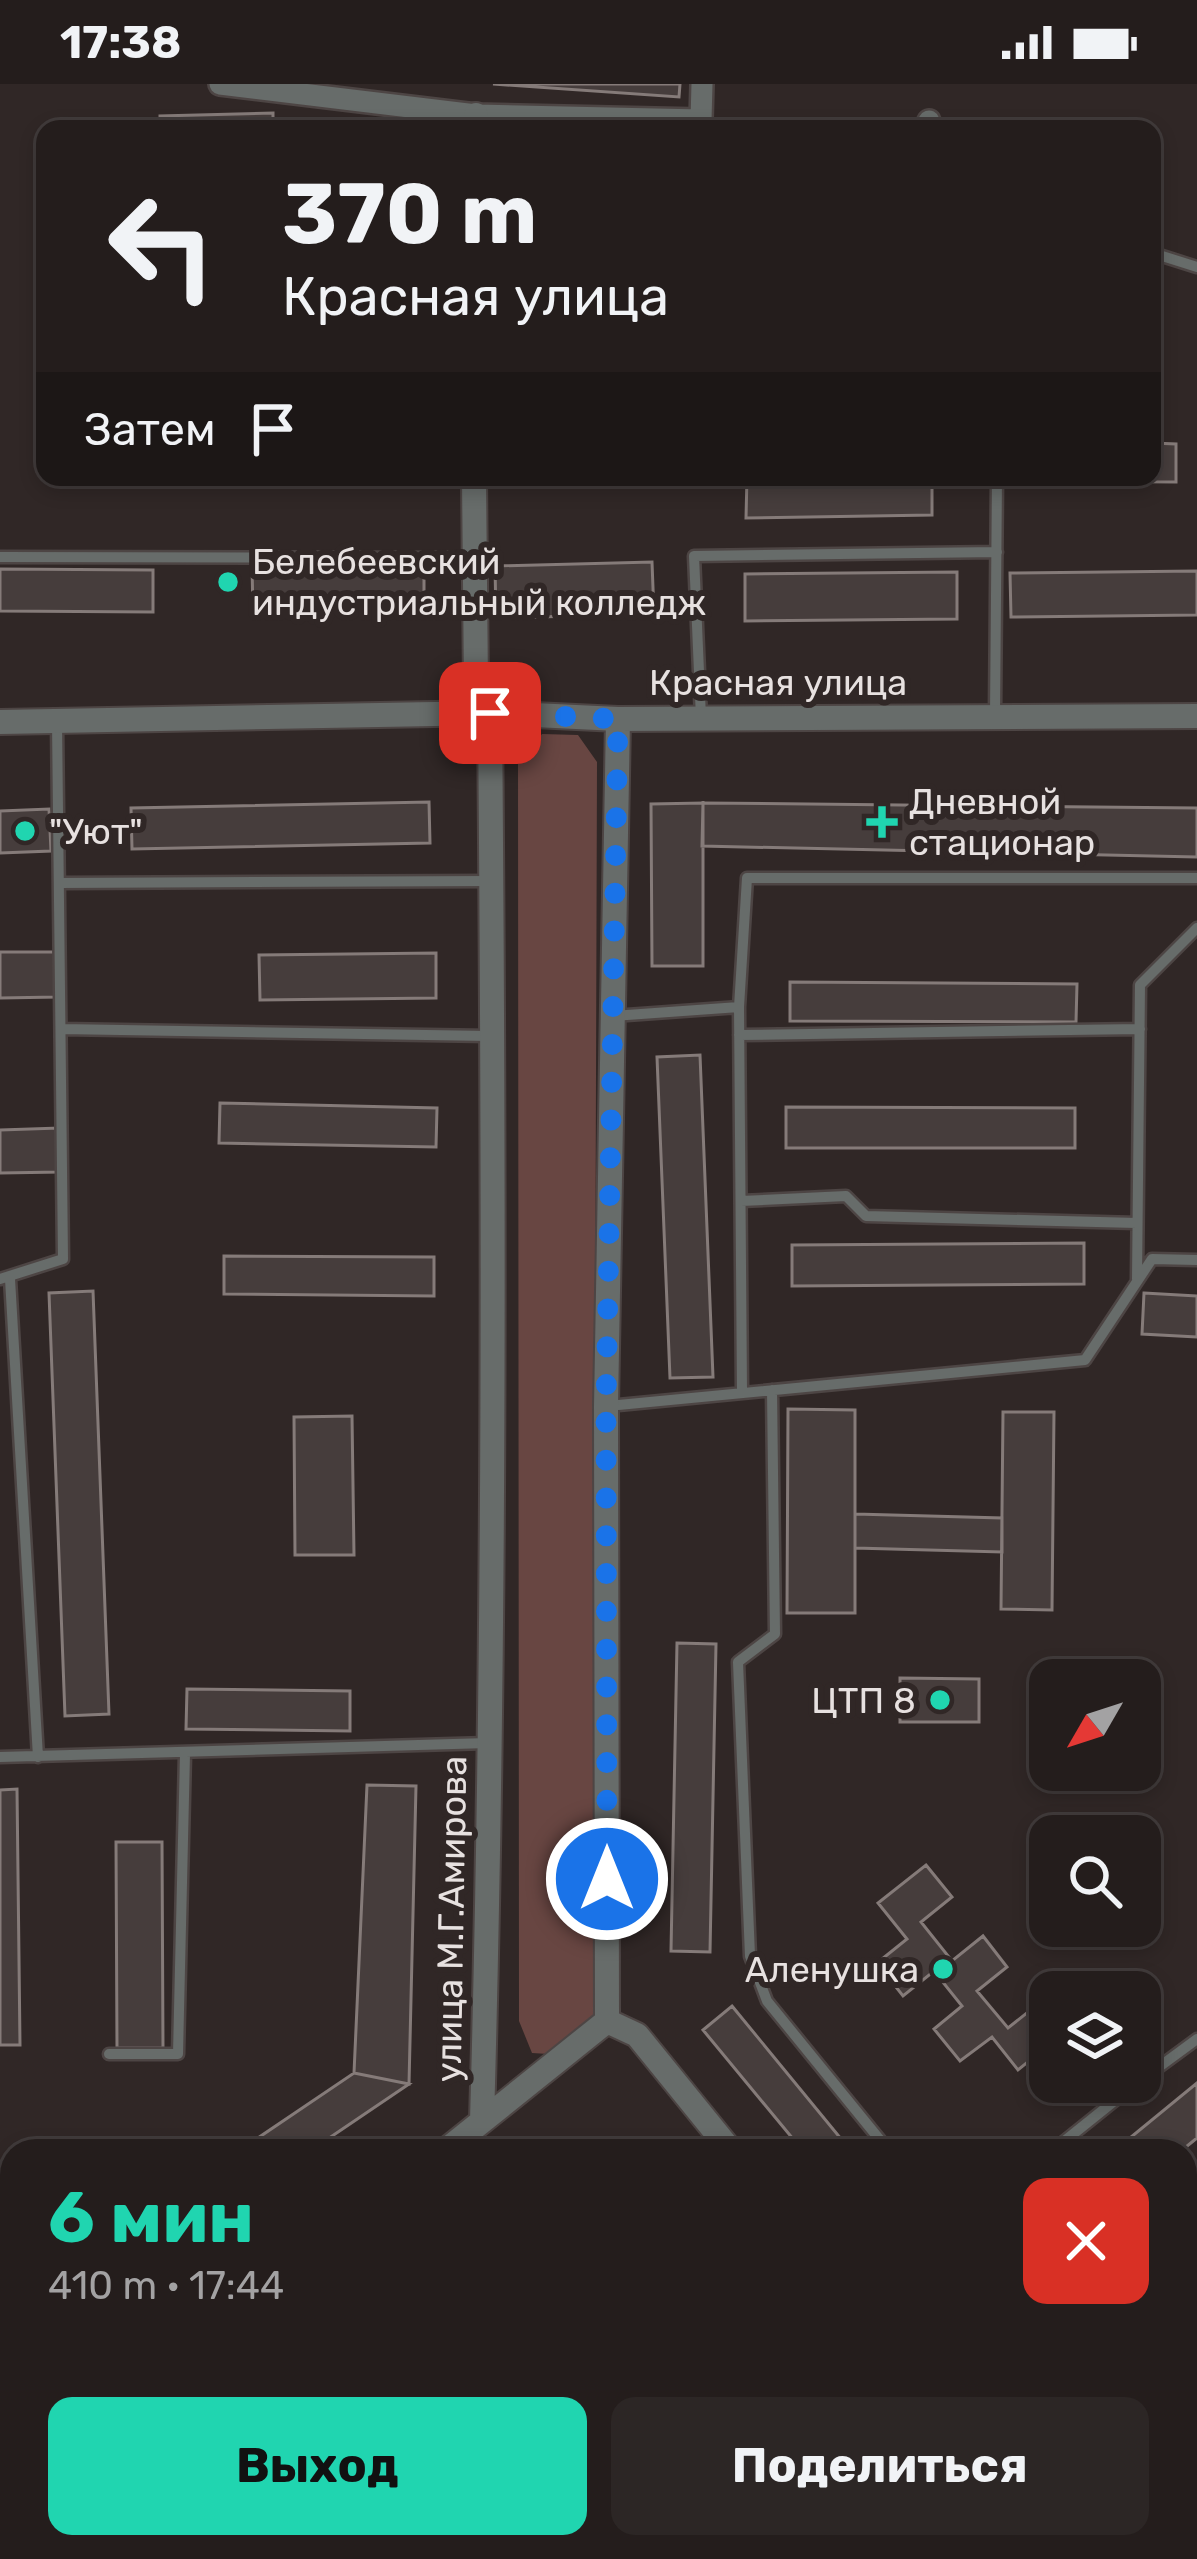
<!DOCTYPE html>
<html lang="ru">
<meta charset="utf-8">
<style>
body{margin:0;font-family:Rubik,sans-serif;background:#2c2625;color:#f1f3f6;height:100vh;display:flex;flex-direction:column;font-size:45px;white-space:nowrap}
*{box-sizing:border-box;margin:0}
p{font-size:39px;color:#a3a2a3}
.icon{flex:none;width:66px;height:66px;fill:none;stroke:currentColor;stroke-width:2;stroke-linecap:round;stroke-linejoin:round}
.map{position:relative;flex:1;overflow:hidden}
.sheet{position:absolute;left:0px;top:2055px;width:1197px;height:420px;display:flex;flex-direction:column;background:#241d1c;border-radius:36px 36px 0 0;box-shadow:0 6px 18px #0003,0 0 0 3px #413b3b}
.sheet>*{flex:none}
.banner{position:absolute;left:36px;top:36px;width:1125px;height:366px;border-radius:24px;box-shadow:0 6px 18px #0003,0 0 0 3px #413b3b;background:#241d1c;color:#f1f3f6;overflow:hidden}
.needle{width:78px;rotate:231deg}
.tools{position:absolute;left:1029px;top:1575px;display:grid;gap:24px}
.tools a{display:grid;place-items:center;width:132px;height:132px;border-radius:24px;background:#241d1c;box-shadow:0 6px 18px #0003,0 0 0 3px #413b3b;font-size:60px}
.pin{position:absolute;display:grid;place-items:center;width:102px;height:102px;color:#fff;margin:-51px;border-radius:24px;box-shadow:0 6px 18px #0006}
.me{position:absolute;width:132px;margin:-66px;rotate:0deg;stroke-linejoin:round;filter:drop-shadow(0 0 9px #0008)}
.turn{display:flex;align-items:center;gap:42px;height:252px;padding:0 48px;font-size:54px}
.turn .icon{width:156px;height:156px;stroke-width:2.5}
.turn b{display:block;font-size:84px;line-height:102px}
.then{display:flex;align-items:center;height:114px;padding:0 48px;background:#0003;gap:24px;font-size:45px}
.round{display:grid;place-items:center;flex:none;width:126px;height:126px;border-radius:24px;background:#2c2625}
.headline{display:flex;align-items:center;justify-content:space-between;height:204px;padding:0 48px}
h1{font-size:72px;font-weight:700;line-height:90px;color:#20d5b0}
.cta{display:flex;gap:24px;margin-top:auto;padding:24px 48px}
.cta a{flex:1;height:138px;border-radius:24px;background:#20d5b0;color:#111;font-size:48px;font-weight:700;line-height:138px;text-align:center}
.cta a+a{background:#2c2625;color:#f1f3f6}
.status{display:flex;justify-content:space-between;align-items:center;height:84px;padding:0 60px;background:#241d1c;direction:ltr}
.status svg{height:33px;fill:currentColor}
.map>svg:first-child{display:block}
</style>
<div class="status"><b>17:38</b><svg viewBox="0 0 49 12"><path d="M0 12V9h3v3zM5 12V6h3v6zM10 12V3h3v9zM15 12V0h3v12zM26 1h20v11H26zM47 4h2v5h-2z"/></svg></div>
<div class="map">
<svg width="1197" height="2475" viewBox="0 0 1197 2475">
<rect width="100%" height="100%" fill="#302726"/>
<path fill="#684642" d="M542,650L578,651L597,678L593,1939L565,1971L532,1969L519,1937L518,680Z
M715,2463H1007L1018,2475H700Z"/>
<path fill="#463d3c" stroke="#857b79" stroke-width="3" d="M493,0H680L679,13Z
M273,29V45H160V32Z
M1152,359L1176,360V398L1016,397L1152,393Z
M747,393H932V431L746,434Z
M652,478L654,530L496,534L495,482Z
M252,481H424V529L253,530Z
M0,485L153,486V528L0,527Z
M1197,487V531L1011,533L1010,489Z
M957,488V535L745,537V490Z
M429,718L430,759L132,765L131,724Z
M703,719V882H652L651,720Z
M703,719L1197,724V773L702,762Z
M49,725L51,767L0,769V727Z
M0,868H56L57,913L0,914Z
M436,869V914L260,916L259,871Z
M790,898L1077,900L1076,938L790,937Z
M700,971L713,1293L670,1294L657,973Z
M220,1019L437,1024L436,1063L219,1059Z
M786,1023L1075,1024V1064H786Z
M59,1044L60,1088L0,1089V1046Z
M1084,1159V1200L792,1202V1161Z
M224,1172L434,1173V1212L224,1210Z
M93,1207L109,1630L65,1632L49,1209Z
M1144,1209L1197,1212V1253L1142,1250Z
M788,1325L855,1326V1529H787Z
M1003,1328H1054L1052,1526L1001,1525Z
M352,1332L354,1471H295L294,1333Z
M855,1430L1002,1434V1468L855,1464Z
M677,1559L716,1560L710,1868L671,1867Z
M900,1594L979,1595V1638H900Z
M187,1605L350,1607V1647L186,1645Z
M367,1701L416,1702L409,2000L354,1989Z
M17,1705L20,1961H0V1706Z
M116,1758H162L163,1964H117Z
M926,1781L952,1813L921,1838L952,1877L983,1852L1007,1883L977,1907L1008,1944L1038,1920L1050,1935V1960L1018,1986L992,1953L960,1977L934,1945L962,1922L934,1887L903,1912L877,1879L907,1855L878,1819Z
M732,1922L851,2067H803L703,1946Z
M354,1989L409,2000L310,2067H249V2060Z
M1197,1999V2054L1181,2067H1114Z
M29,2060H249V2067H29Z
M1197,2159V2210L1185,2220V2169Z
M0,2190L12,2191V2228H0Z
M1197,2345V2398L1185,2407V2355Z
M28,2463H102L87,2475H14Z
M456,2463H503L513,2475H466Z"/>
<g fill="none" stroke-linecap="round" stroke-linejoin="round">
<g stroke="#4d4544" stroke-width="15">
<path id="service" d="M1152,175L1159,171L1197,183
M0,473L475,474
M995,630L997,393
M701,634L694,472L997,468
M59,799L491,797
M739,923L747,794H1197
M613,932L739,923L742,1309
M61,945L489,952
M739,951L1140,945
M741,1117L846,1112L866,1132L1137,1139
M0,1195L63,1175L57,638
M10,1195L38,1673
M1137,1195L1140,901L1197,844
M772,1306L775,1550L738,1578L750,1872L767,1917L889,2067
M608,1322L1085,1276L1152,1175L1197,1176
M0,1673L488,1659
M109,1970H178L185,1670
M1140,1997L1197,1955
M1052,2067L1138,1998
M1185,2254L1197,2244
M0,2262H12
M422,2463L432,2475"/>
</g>
<g stroke="#4d4544" stroke-width="26">
<path id="minor" d="M220,0L476,31L701,36L702,0
M925,45L929,37"/>
</g>
<g stroke="#4d4544" stroke-width="28">
<path id="tertiary" d="M476,45V31
M474,393L476,604L490,629C494,1099 495,1568 482,2037
M0,638L490,629L618,635L1197,632
M607,1937L606,1322L618,635
M607,1937L637,1951L731,2067
M445,2067L607,1937
M0,2160H12
M595,2463L605,2475
M1051,2463L1061,2475"/>
</g>
<path stroke="#696160" stroke-width="3" stroke-dasharray="9 6" stroke-linecap="butt" d="M0,2189H12
M522,2463L531,2475"/>
<use href="#service" stroke="#676c6a" stroke-width="10"/>
<use href="#minor" stroke="#676c6a" stroke-width="21"/>
<use href="#tertiary" stroke="#676c6a" stroke-width="24"/>
</g>
<g fill="none" stroke-linecap="round" stroke-linejoin="round">
<path stroke="#1a73e8" stroke-width="21" stroke-dasharray="0 37.8" d="M490,629L618,635L606,1322L607,1795"/>
</g>
<g fill="#20d5b0" stroke="#302726" stroke-width="4.5">
<circle cx="228" cy="498" r="12"/>
<path d="M876 720h12v12h12v12h-12v12h-12v-12h-12v-12h12z"/>
<circle cx="25" cy="747" r="12"/>
<circle cx="940" cy="1616" r="12"/>
<circle cx="943" cy="1885" r="12"/>
</g>
<g text-anchor="middle" dominant-baseline="central" stroke-width="12" stroke-linejoin="round" paint-order="stroke">
<g font-size="36" fill="#e7e1e0" stroke="#302726" text-anchor="start">
<text x="252" y="477">Белебеевский<tspan x="252" dy="41">индустриальный колледж</tspan></text>
<text x="909" y="717">Дневной<tspan x="909" dy="41">стационар</tspan></text>
<text x="49" y="747">"Уют"</text>
<text x="916" y="1616" text-anchor="end">ЦТП 8</text>
<text x="919" y="1885" text-anchor="end">Аленушка</text>
</g>
<g font-size="36" fill="#e7e1e0" stroke="#302726">
<text x="778" y="598">Красная улица</text>
<text transform="translate(451 1835) rotate(-89)">улица М.Г.Амирова</text>
</g>
</g>
</svg>
<div class="tools">
<a><svg class="needle" viewBox="-14 -14 28 28"><path d="M0-13l5 13h-10z" fill="#e53935"/><path d="M0 13l5-13h-10z" fill="#a3a2a3"/></svg></a>
<a><svg class="icon" aria-label="search" viewBox="0 0 24 24"><circle cx="10" cy="10" r="6"/><path d="M15 15l6 6"/></svg></a>
<a><svg class="icon" aria-label="layers" viewBox="0 0 24 24"><path d="M12 4l9 5-9 5-9-5zM3 14l9 5 9-5"/></svg></a>
</div>
<div class="pin" style="left:490px;top:629px;background:#d93025"><svg class="icon" aria-label="arrive" viewBox="0 0 24 24"><path d="M6 21V4h12l-3 4 3 4H6"/></svg></div>
<svg class="me" style="left:607px;top:1795px" viewBox="-20 -20 40 40"><circle r="17" fill="#1a73e8" stroke="#fff" stroke-width="3"/><path d="M0-11L8 9 0 5-8 9z" fill="#fff"/></svg>
<div class="banner">
<div class="turn"><svg class="icon" aria-label="left" viewBox="0 0 24 24"><path d="M17 20v-9H6M10 6l-5 5 5 5"/></svg><div><b>370 m</b>Красная улица</div></div>
<div class="then">Затем<svg class="icon" aria-label="arrive" viewBox="0 0 24 24"><path d="M6 21V4h12l-3 4 3 4H6"/></svg></div>
</div>
<section class="sheet">
<div class="headline"><div><h1>6 мин</h1><p>410 m · 17:44</p></div><a class="round" style="background:#d93025;color:#fff"><svg class="icon" aria-label="close" viewBox="0 0 24 24"><path d="M6 6l12 12M18 6L6 18"/></svg></a></div>
<div class="cta"><a>Выход</a><a>Поделиться</a></div>
</section>
</div>
